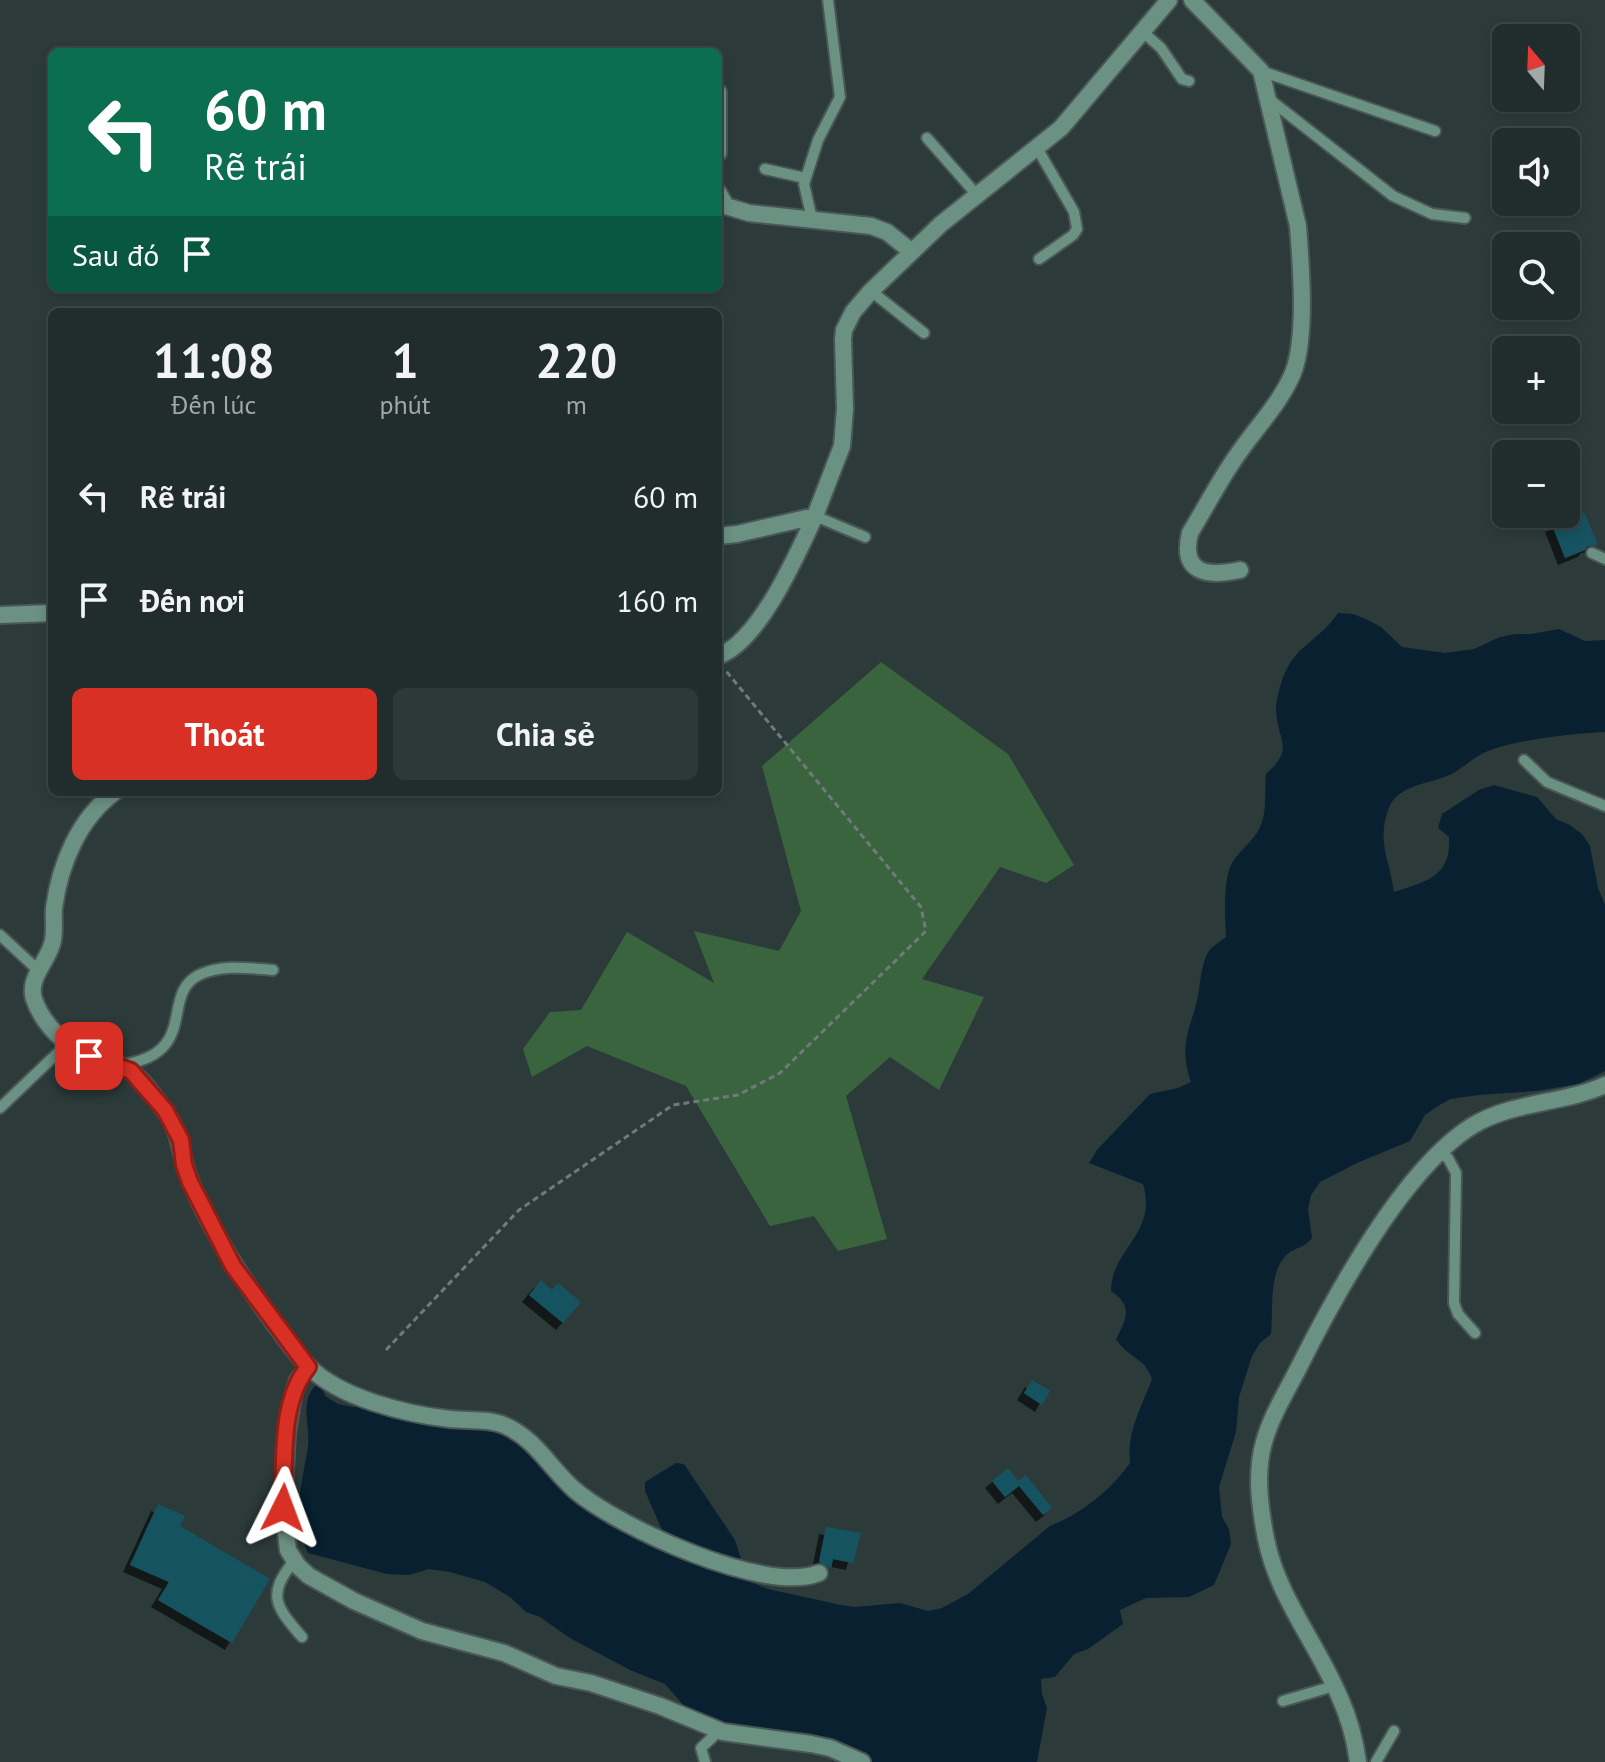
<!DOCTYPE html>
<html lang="vi">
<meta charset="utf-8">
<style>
body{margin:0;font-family:"PT Sans",sans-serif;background:#2d3838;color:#f1f3f6;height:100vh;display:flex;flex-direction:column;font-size:30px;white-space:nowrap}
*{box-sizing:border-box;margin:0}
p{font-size:26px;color:#a2a7a9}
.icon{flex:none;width:44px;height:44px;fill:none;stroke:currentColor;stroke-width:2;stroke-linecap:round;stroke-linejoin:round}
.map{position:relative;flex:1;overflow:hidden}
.side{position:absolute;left:48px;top:308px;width:674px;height:488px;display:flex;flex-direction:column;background:#212c2c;border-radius:12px;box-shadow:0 4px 12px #0003,0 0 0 2px #3e4848}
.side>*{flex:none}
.guide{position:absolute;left:48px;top:48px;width:674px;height:244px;border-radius:12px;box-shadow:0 4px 12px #0003,0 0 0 2px #3e4848;background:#0b6e4f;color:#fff;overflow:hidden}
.needle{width:52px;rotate:341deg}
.tools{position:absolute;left:1492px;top:24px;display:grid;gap:16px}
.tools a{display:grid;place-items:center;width:88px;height:88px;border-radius:12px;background:#212c2c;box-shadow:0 4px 12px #0003,0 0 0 2px #3e4848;font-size:40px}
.pin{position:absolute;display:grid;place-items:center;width:68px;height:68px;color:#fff;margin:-34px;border-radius:16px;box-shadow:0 4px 12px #0006}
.me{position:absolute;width:88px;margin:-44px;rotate:3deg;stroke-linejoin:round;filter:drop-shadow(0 0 6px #0008)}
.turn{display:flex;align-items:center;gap:28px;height:168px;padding:0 24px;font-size:36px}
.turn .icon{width:104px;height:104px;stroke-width:2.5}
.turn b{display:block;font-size:56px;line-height:68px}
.then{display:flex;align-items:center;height:76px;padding:0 24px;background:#0003;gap:16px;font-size:30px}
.eta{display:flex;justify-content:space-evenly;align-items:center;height:136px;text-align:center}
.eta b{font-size:48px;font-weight:600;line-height:56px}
.button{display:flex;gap:16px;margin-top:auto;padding:16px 24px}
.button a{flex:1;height:92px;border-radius:12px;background:#d93025;color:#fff;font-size:32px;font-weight:600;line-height:92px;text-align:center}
.button a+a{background:#2d3838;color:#f1f3f6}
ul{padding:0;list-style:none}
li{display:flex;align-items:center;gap:24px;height:104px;padding:0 24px}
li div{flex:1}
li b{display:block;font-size:30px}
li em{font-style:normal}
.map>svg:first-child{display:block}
</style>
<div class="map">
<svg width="1605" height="1762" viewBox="0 0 1605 1762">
<defs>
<filter id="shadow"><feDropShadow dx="-7" dy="7" stdDeviation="0" flood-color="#0009"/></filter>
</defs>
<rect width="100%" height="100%" fill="#2c3b3a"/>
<path fill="#39643d" d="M881,662L1008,754L1074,865L1046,883L1000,867L922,979L984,997L939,1090L890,1057L846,1096L887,1239L838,1251L814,1216L770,1226L686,1086L587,1046L532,1077L523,1049L550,1012L581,1010L627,932L714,983L694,931L779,951L801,911L762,766Z"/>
<path fill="#082030" d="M1338,613L1353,614L1368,620L1381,627L1402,647L1445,653L1474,649L1500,637L1515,634H1531L1559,629L1585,641L1605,640V732C1575,733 1516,740 1488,751C1475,756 1464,767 1452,774C1431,784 1398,784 1389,808C1376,842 1390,860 1394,892C1425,882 1452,877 1449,837L1438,828L1442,814L1479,790L1494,785L1537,797L1556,819L1570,825L1582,834L1590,846L1598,888L1605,905V1071L1578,1084L1536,1091L1479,1095L1450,1099L1438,1106L1425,1115L1410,1141L1357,1163L1320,1182L1311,1195L1308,1209L1312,1238C1302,1249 1300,1246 1290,1252C1267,1269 1274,1310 1271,1334L1260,1343L1252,1356L1239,1397L1236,1432L1219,1487L1222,1517L1229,1529L1231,1544L1214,1585L1189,1597L1146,1598L1120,1610L1123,1624L1088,1649L1074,1654L1055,1677L1041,1679L1042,1694L1047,1708L1037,1762H867L811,1739L707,1720L693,1716L665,1684L630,1670L570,1638L540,1617L526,1612L510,1597L485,1582L450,1572L429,1569L409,1575L387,1574L308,1553C291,1518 302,1483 308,1447C311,1425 297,1398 320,1382L325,1396L338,1404L353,1407L372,1405L481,1423L510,1434L608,1525L768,1589L841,1605L855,1607L900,1603L928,1611L942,1608L968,1594L1050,1526C1081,1514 1111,1490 1130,1463C1127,1430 1141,1409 1152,1379C1144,1356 1129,1359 1116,1339C1127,1318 1133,1306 1111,1291C1111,1249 1158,1234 1143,1184L1089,1163L1097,1150L1150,1094L1178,1088L1191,1082C1178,1043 1190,1032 1198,996C1200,984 1201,970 1205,959C1208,948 1218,943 1226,937C1225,919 1223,877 1232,863C1239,851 1254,840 1259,829C1268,813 1264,791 1266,774C1295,748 1278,742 1276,711C1275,704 1281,682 1284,675C1296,645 1322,638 1338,613Z
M676,1463L684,1464L735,1540L741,1559L665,1537L645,1491V1482Z"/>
<path fill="#175361" filter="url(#shadow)" d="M1584,512L1598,545L1588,546L1585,550L1565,558L1552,525Z
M541,1280L552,1290L558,1283L581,1302L563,1323L529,1295Z
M1032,1380L1050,1391L1042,1405L1024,1393Z
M1008,1468L1018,1481L1026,1475L1052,1508L1043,1515L1019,1486L1005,1497L992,1481Z
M158,1504L185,1516L180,1526L270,1579L232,1643L158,1600L169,1582L130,1565Z
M826,1527L861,1533L853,1563L833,1559L831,1568L819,1562Z"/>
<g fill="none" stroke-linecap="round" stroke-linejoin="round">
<g stroke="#495756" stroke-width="14">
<path id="service" d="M1143,32L1161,48L1182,79L1189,81
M1261,71L1435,131
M1269,99L1393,196L1432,214L1465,218
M927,138L977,195
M1037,148L1074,212L1077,229L1073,235L1039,259
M765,169L805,178
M812,219L804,184L818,140L840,97L828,0
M871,291L924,333
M815,516L865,537
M1592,553L1605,559
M1524,760L1547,782L1605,806
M0,935L39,971
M121,1065C201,1053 159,995 199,975C221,964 249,968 273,970
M0,1108L67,1044
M1438,1153L1448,1158L1456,1173L1454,1303L1458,1314L1475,1333
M294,1561C266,1595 276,1607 302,1637
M1283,1701L1334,1686
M705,1762L701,1748L719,1731
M1376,1762L1394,1731"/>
</g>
<g stroke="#495756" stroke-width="20">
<path id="minor" d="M1192,0L1261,71L1298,226C1301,265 1307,337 1293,373C1281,402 1256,428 1238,454C1220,479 1206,507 1190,533C1180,574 1208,577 1240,570
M718,92V153
M718,192L726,206L749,213L871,226L887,232L912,252
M718,536L737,534L815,516L842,446L845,409L843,339L844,330L853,312L871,291L941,224L1061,128L1169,0
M0,615L52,613
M718,656C759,642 797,555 815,516
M115,792C79,818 60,864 54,908C53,918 55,929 53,940C50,960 27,977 34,999C43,1025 66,1047 91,1057C103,1062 116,1063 127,1069C141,1077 152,1094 162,1107C184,1135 178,1154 191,1183C213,1235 243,1281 276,1326C286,1339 296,1354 308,1366C340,1398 405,1414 450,1419C468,1421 489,1418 506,1426C537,1440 551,1470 576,1491C619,1527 765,1595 819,1573
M308,1367L298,1380L293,1396L287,1434L283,1508L288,1550L298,1566L309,1576L354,1601L422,1631L504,1653L556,1676L591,1683L660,1706L723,1732L811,1744L830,1748L862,1762
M1358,1762C1355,1740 1349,1718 1340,1698C1317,1643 1278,1598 1266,1539C1260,1508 1255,1473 1264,1442C1271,1417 1285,1394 1297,1371C1334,1297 1402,1170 1472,1126C1513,1101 1563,1104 1605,1085"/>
</g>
<path stroke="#6f7b7b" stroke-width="3" stroke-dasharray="6 4" stroke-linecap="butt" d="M386,1350L519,1210L673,1105L738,1095L780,1073L926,931L921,907L726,671"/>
<use href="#service" stroke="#6b9183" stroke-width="10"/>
<use href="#minor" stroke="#6b9183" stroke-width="16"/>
</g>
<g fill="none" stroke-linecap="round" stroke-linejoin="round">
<g stroke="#8d1f18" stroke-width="20">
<path id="route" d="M89,1056L131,1071L165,1110L181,1140L184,1165L190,1182L233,1266L308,1367C279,1403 285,1463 283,1508"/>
</g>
<use href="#route" stroke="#d93025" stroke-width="14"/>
</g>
</svg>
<div class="tools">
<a><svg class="needle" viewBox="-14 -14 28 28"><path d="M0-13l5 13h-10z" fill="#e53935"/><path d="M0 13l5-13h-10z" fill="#a2a7a9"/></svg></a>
<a><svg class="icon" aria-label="sound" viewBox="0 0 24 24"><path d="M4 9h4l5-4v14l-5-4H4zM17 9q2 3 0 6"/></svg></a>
<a><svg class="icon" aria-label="search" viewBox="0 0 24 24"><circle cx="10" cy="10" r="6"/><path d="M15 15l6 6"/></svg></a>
<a>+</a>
<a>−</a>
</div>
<div class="pin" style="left:89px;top:1056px;background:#d93025"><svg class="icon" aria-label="arrive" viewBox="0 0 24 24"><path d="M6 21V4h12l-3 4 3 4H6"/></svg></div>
<svg class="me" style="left:283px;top:1508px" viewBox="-20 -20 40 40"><path d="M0-17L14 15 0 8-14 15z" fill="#d93025" stroke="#fff" stroke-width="4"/></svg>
<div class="guide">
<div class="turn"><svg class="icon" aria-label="left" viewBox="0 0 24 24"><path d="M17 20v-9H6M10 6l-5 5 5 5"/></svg><div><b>60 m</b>Rẽ trái</div></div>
<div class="then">Sau đó<svg class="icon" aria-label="arrive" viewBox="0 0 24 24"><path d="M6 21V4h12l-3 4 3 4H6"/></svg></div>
</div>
<section class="side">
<div class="eta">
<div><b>11:08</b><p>Đến lúc</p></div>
<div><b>1</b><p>phút</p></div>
<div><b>220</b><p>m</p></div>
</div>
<ul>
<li><svg class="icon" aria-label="left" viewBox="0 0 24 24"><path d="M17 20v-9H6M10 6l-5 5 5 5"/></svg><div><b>Rẽ trái</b></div><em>60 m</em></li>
<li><svg class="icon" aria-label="arrive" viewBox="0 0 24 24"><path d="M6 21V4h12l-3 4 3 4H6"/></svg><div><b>Đến nơi</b></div><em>160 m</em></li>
</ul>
<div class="button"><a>Thoát</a><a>Chia sẻ</a></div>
</section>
</div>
